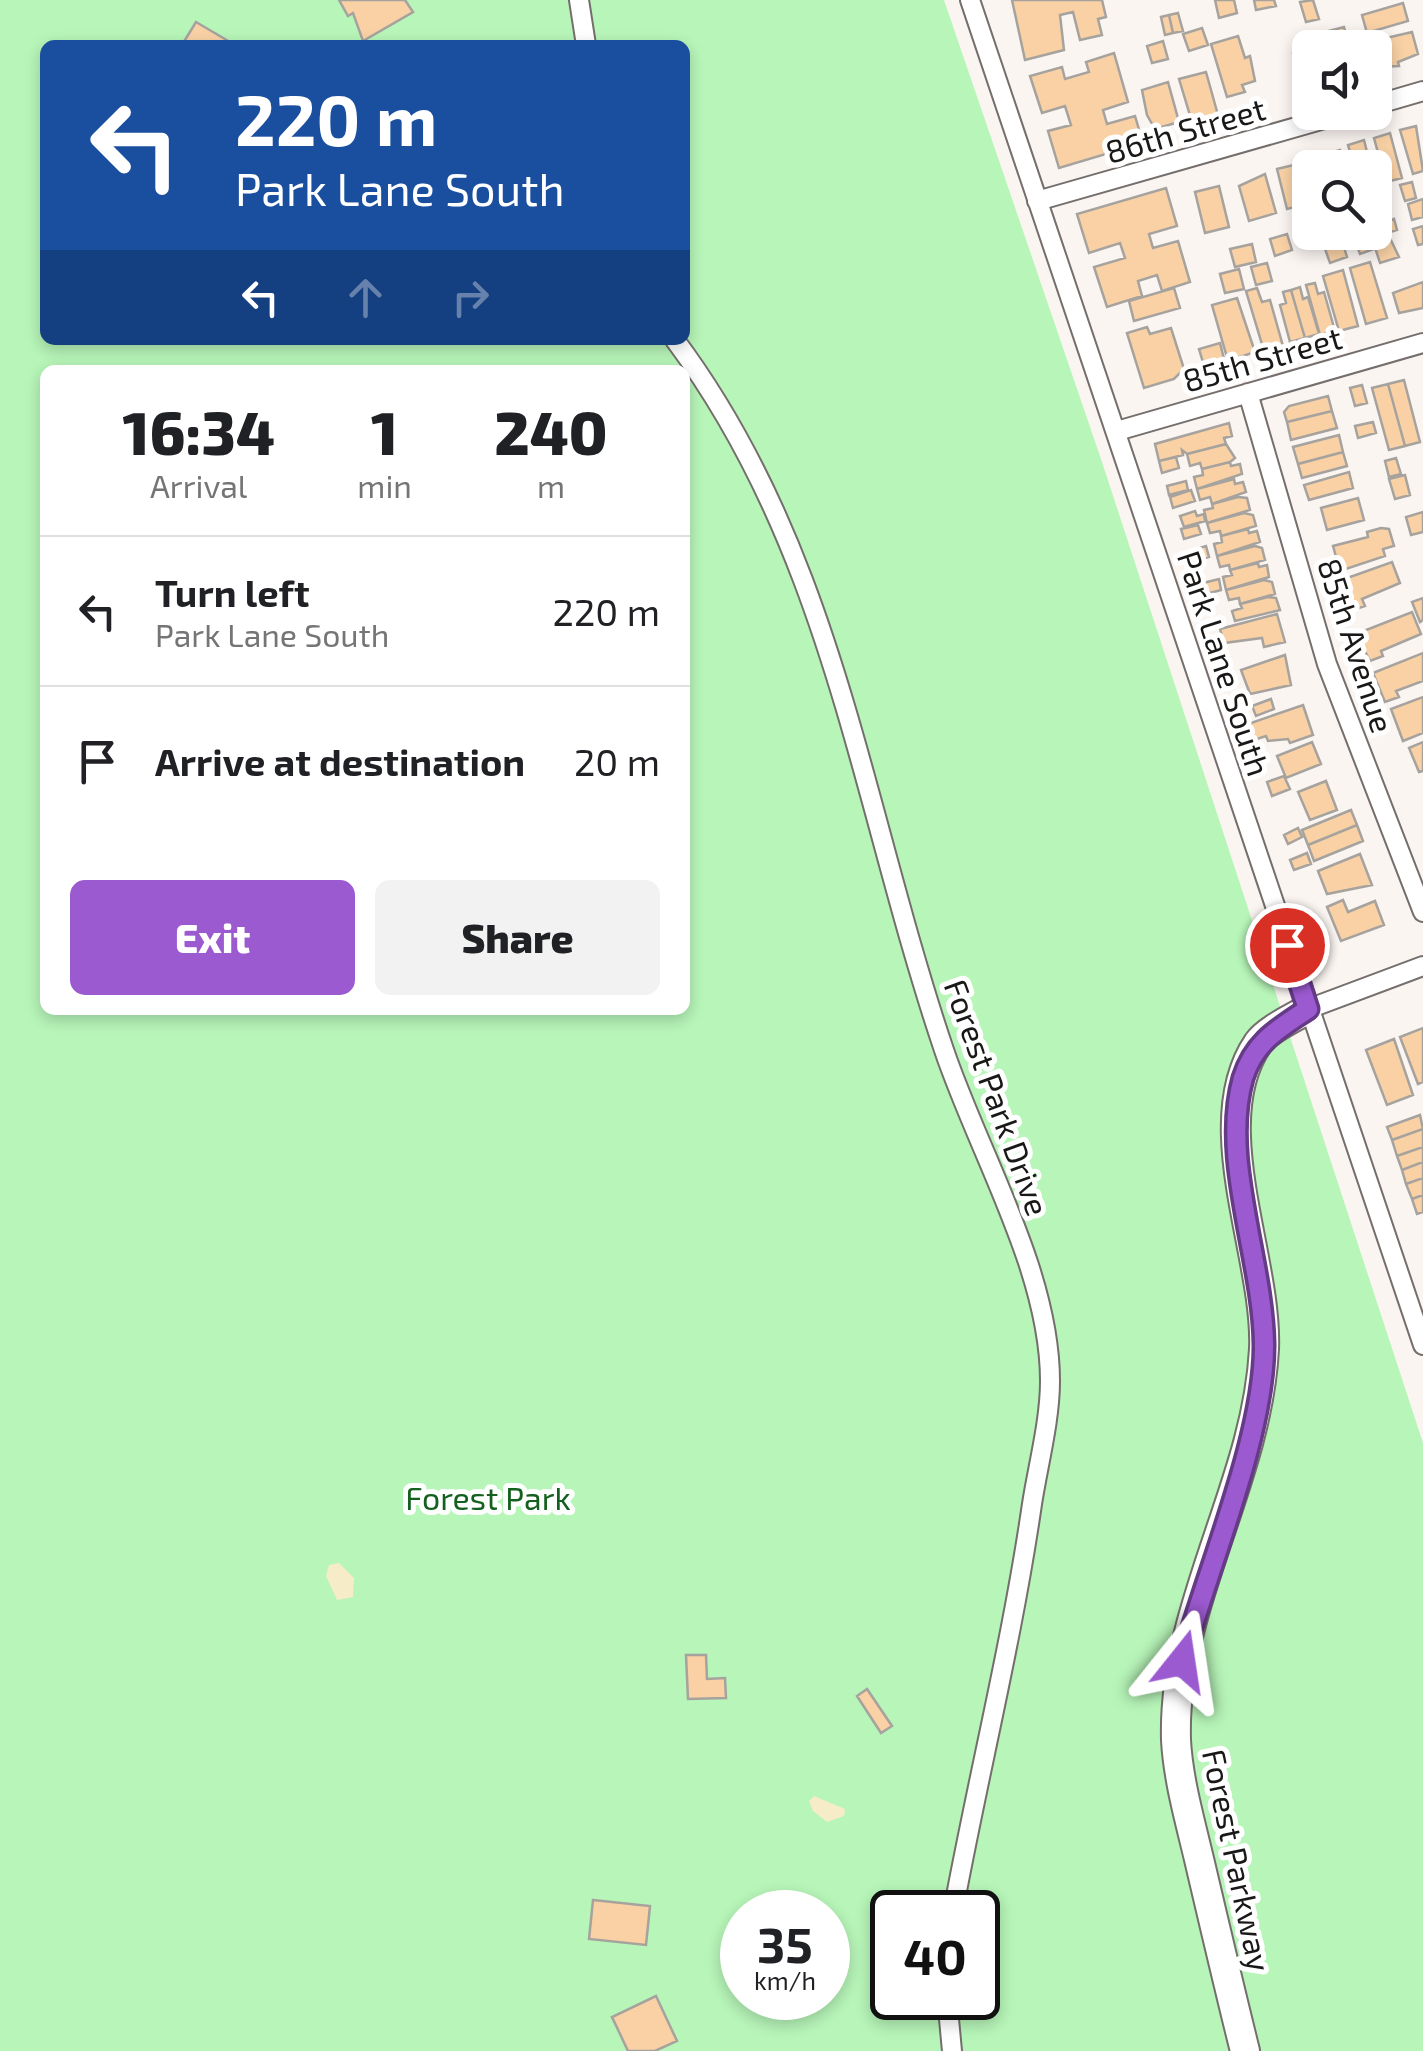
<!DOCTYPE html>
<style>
body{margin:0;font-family:"Exo 2",sans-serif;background:#f2f2f2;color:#202124;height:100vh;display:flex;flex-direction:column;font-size:38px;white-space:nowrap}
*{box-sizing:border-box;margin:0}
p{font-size:32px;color:#757577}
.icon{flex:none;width:55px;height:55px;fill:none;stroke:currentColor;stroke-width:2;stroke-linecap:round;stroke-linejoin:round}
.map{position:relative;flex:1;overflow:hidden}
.details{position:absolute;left:40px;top:365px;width:650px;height:650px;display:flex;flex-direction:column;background:#fff;border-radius:15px;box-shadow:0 5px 15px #0003}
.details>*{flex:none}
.hud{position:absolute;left:40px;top:40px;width:650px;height:305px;border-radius:15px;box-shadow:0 5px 15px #0003;background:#1a4fa0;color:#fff;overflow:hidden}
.controls{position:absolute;left:1292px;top:30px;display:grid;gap:20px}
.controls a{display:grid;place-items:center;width:100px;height:100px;border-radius:15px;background:#fff;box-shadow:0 5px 15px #0003;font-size:50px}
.speed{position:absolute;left:720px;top:1890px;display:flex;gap:20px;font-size:50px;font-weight:700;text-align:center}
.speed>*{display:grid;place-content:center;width:130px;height:130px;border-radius:50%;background:#fff;box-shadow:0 5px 15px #0003;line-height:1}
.speed small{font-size:25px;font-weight:400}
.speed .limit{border:5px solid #111;border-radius:15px;background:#fff;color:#111}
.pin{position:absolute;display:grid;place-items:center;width:85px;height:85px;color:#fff;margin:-42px;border:5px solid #fff;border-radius:50%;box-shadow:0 2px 10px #0007}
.me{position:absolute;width:110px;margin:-55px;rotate:15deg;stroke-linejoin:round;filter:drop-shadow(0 0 8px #0008)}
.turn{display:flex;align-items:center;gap:35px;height:210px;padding:0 30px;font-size:45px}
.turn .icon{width:130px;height:130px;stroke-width:2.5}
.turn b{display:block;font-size:70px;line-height:85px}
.lanes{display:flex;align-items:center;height:95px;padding:0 30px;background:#0003;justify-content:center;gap:50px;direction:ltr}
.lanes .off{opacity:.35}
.eta{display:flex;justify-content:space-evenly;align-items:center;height:170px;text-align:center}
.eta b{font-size:60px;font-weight:800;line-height:70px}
.action{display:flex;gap:20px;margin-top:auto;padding:20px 30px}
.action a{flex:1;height:115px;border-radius:15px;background:#9c5ad0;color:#fff;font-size:40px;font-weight:800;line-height:115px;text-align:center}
.action a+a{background:#f2f2f2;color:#202124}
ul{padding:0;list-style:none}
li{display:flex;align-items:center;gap:30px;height:150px;padding:0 30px;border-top:2px solid #e0e0e0}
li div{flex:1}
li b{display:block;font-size:38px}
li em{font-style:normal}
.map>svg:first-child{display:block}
</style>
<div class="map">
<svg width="1423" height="2051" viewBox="0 0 1423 2051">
<rect width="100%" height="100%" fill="#fbf5f2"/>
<path fill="#b7f5b8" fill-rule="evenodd" d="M0,0H944L1101,459L1423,1443V2051H0ZM45,45H685V340H45ZM45,370H685V1010H45ZM742,1912H828V1998H742ZM892,1912H978V1998H892Z"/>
<path fill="#f6ecc7" d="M339,1563L354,1578L353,1597L337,1600L326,1576L329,1565Z
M814,1796L845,1809L844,1816L827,1822L813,1811L809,1801Z"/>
<path fill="#f9d1a5" stroke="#a6a29e" stroke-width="2.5" d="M339,0H405L413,12L363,41L353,13L348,16Z
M1012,0H1102L1106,17L1098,19L1102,35L1080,40L1073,12L1060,15L1064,50L1025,60Z
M1215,0H1234L1237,13L1219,18Z
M1254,0H1274L1276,6L1256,10Z
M1313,0L1319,19L1306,22L1300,2Z
M1403,3L1408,21L1367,33L1362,15Z
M1178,13L1183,31L1173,33L1169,15Z
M1169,15L1173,33L1165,35L1161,17Z
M196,22L235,45H192L185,40Z
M1344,27L1349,45L1329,48L1325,32Z
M1202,28L1208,45L1189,51L1183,34Z
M1412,32L1418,54L1398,62L1399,66L1375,67V48L1369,42Z
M1238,36L1245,58L1250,56L1255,81L1242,85L1245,92L1227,97L1211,44Z
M1163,41L1168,59L1152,63L1147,46Z
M1310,48V95L1304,96L1293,53Z
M1114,53L1128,102L1103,110L1107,124L1135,116L1143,143L1059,168L1048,131L1071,125L1065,106L1042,113L1030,76L1062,67L1065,79L1089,72L1086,62Z
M1206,72L1218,115L1192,122L1179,79Z
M1168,82L1179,122L1155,129L1147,115L1142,90Z
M1416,126L1423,171L1413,174L1400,130Z
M1390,133L1402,178L1386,182L1374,138Z
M1364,140L1371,168H1355L1348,145Z
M1340,150L1345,168H1314L1311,158Z
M1302,163L1310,203L1287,209L1277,169Z
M1265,174L1276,213L1249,221L1239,186Z
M1412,182L1416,198L1405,201L1400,185Z
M1219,186L1229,227L1205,233L1195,192Z
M1166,188L1177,226L1149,234L1153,248L1178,241L1190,282L1162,291L1157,275L1138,281L1142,296L1107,307L1094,267L1125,258L1120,243L1089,253L1077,214Z
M1385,188L1389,207L1378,209L1375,190Z
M1423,199V217L1412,220L1408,204Z
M1394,219L1397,230L1381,235L1377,225Z
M1308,226L1310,232H1329L1332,242L1314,247Z
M1423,226V244L1418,245L1413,229Z
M1369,233L1374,249L1360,254L1354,238Z
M1287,234L1292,250L1275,256L1270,239Z
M1388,234L1399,257L1380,263L1372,238Z
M1342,241L1347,257L1330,263L1324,246Z
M1252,244L1256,262L1235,267L1230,249Z
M1370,262L1387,318L1366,324L1350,268Z
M1267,263L1272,281L1256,285L1251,267Z
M1239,269L1244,289L1225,293L1220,274Z
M1343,270L1358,326L1339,331L1323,276Z
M1423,282V308L1399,313L1393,293Z
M1315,283L1318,294L1324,292L1335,331L1320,335L1306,285Z
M1300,287L1303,299L1308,297L1319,334L1305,338L1291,290Z
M1174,288L1180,308L1134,321L1129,301Z
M1257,288L1262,302L1270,300L1283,346L1264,351L1246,291Z
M1291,290L1305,338L1290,342L1280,305L1286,303L1283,292Z
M1237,298L1255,352L1228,361L1212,305Z
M1147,327L1150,334L1171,328L1184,369L1174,379L1144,388L1127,333Z
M1220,343L1225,363L1205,369L1199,349Z
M1404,380L1420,442L1405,446L1388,384Z
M1388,384L1405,446L1389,450L1372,388Z
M1362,385L1367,403L1355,406L1350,388Z
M1328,396L1332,411L1287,422L1284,412L1289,406Z
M1332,411L1337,428L1291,440L1287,422Z
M1373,422L1376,433L1358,438L1355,426Z
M1229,423L1232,436L1224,438L1226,444L1187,454L1182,450L1183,455L1159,461L1155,444Z
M1339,435L1343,452L1298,464L1293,447Z
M1226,444L1235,458L1230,462L1202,469L1200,463L1190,466L1187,454Z
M1343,452L1347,466L1302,478L1298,464Z
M1176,457L1179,468L1162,473L1159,461Z
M1396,458L1401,474L1389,477L1385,461Z
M1230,462L1231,466L1240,464L1242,474L1197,489L1194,477L1203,475L1202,469Z
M1349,472L1353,488L1309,500L1304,485Z
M1405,475L1410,495L1395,499L1389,479Z
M1234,479L1235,484L1243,482L1246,492L1212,504L1210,497L1200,500L1197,489Z
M1186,481L1188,490L1169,495L1167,486Z
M1191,490L1195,501L1173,508L1170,497Z
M1238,497L1247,498L1250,510L1207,523L1204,510L1213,508L1212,504Z
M1358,498L1364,520L1327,530L1321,508Z
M1195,511L1197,516L1204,514L1205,521L1184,527L1180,516Z
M1423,512V532L1411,535L1406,517Z
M1244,513L1253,515L1256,526L1221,536L1220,531L1210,533L1207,523Z
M1198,525L1201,534L1184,539L1181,529Z
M1381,528L1389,529L1394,546L1383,549L1385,556L1340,571L1333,546L1368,537L1367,532Z
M1248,529L1249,533L1257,531L1260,542L1217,556L1214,544L1222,542L1221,536Z
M1206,546L1209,557L1192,562L1189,551Z
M1255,546L1262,548L1265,560L1230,570L1229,565L1220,567L1217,556Z
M1392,562L1400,583L1362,599L1365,606L1350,611L1336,582Z
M1258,563L1259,567L1267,565L1269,577L1226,590L1223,577L1232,575L1230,570Z
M1219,579L1221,590L1202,595L1199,584Z
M1264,580L1272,582L1275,594L1240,604L1239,598L1229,600L1226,590Z
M1268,597L1276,598L1280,610L1235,621L1232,611L1242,608L1240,604Z
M1423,598V620L1420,622L1412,602Z
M1412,612L1421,634L1381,651L1383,656L1370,661L1356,634Z
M1277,614L1285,642L1264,647L1262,638L1224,643L1220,629Z
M1423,653V681L1396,691L1399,697L1385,702L1373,673Z
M1285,655L1291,685L1250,694L1241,670Z
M1423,697V733L1403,741L1391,709Z
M1271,699L1274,709L1256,716L1252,706Z
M1303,705L1313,735L1290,743L1288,739L1268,741L1266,736L1254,740L1248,724Z
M1312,742L1321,764L1286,778L1277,756Z
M1423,742V771L1419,772L1409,748Z
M1284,776L1290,789L1272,796L1267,782Z
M1326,781L1337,810L1310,820L1298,792Z
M1351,810L1357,825L1308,845L1302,830Z
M1357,825L1363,841L1314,861L1308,845Z
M1298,828L1302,837L1288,844L1284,835Z
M1307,853L1311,864L1294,870L1290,860Z
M1360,854L1372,885L1327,894L1318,871Z
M1343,900L1348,912L1375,901L1384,925L1341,941L1327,907Z
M1423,1028V1082L1418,1084L1400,1037Z
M1394,1039L1413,1095L1387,1105L1366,1050Z
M1420,1115L1423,1129L1392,1140L1387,1127Z
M1423,1129V1147L1397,1156L1392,1140Z
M1423,1147V1162L1402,1170L1397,1156Z
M1423,1162V1178L1406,1184L1402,1170Z
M1423,1178V1195L1412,1199L1406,1184Z
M1423,1195V1212L1417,1214L1412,1199Z
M686,1655H706L707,1679L725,1678L726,1698L688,1699Z
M867,1689L892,1726L881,1733L857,1696Z
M593,1900L650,1906L646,1945L589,1939Z
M656,1996L677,2041L655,2051H628L612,2017Z"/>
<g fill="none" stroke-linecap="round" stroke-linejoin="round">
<g stroke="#746e6c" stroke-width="22">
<path id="street" d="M579,0L586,45
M970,0L1423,1345
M1375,105L1423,91
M1037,201L1349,112
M675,340C834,553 861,805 944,1050C979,1154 1050,1271 1050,1381C1050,1421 1038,1465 1032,1504C1012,1642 978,1776 953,1912
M1248,393L1327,664L1423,912
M1117,431L1423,343
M1308,1009L1423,966
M947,1998L952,2051"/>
</g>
<g stroke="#746e6c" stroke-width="32">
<path id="secondary" d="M1245,2051C1229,1987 1214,1923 1199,1859C1190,1821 1178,1779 1176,1740C1172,1604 1257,1484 1264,1349C1268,1258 1203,1124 1258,1043C1268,1029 1294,1018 1308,1009"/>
</g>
<use href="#street" stroke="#fff" stroke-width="18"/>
<use href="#secondary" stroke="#fff" stroke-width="28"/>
</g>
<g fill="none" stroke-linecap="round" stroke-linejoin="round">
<g stroke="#653a87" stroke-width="25">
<path id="route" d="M1182,1661C1207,1570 1265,1435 1264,1344C1263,1260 1220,1159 1243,1078C1254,1042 1278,1029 1308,1009L1287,945"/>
</g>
<use href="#route" stroke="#9c5ad0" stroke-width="18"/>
</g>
<g text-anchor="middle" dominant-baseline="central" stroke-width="10" stroke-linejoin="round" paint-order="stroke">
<g font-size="32" fill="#1a1817" stroke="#fff">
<text transform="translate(1185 129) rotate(-16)">86th Street</text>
<text transform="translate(1262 358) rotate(-16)">85th Street</text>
<text transform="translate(1357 645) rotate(72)">85th Avenue</text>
<text transform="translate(1225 663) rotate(72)">Park Lane South</text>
<text transform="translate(998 1097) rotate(70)">Forest Park Drive</text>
<text transform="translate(1238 1860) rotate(78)">Forest Parkway</text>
</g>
<g font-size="32" fill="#14601f" stroke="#fff">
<text x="488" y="1497">Forest Park</text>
</g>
</g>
</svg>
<div class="controls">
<a><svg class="icon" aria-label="sound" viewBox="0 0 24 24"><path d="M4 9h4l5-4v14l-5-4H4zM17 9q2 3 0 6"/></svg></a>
<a><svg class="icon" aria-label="search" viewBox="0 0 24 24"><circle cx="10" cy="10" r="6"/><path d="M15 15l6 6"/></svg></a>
</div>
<div class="speed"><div>35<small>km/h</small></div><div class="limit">40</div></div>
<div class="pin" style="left:1287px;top:945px;background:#d93025"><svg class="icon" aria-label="arrive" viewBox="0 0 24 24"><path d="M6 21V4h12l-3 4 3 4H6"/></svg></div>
<svg class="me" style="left:1182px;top:1661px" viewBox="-20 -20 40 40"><path d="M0-17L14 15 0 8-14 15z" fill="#9c5ad0" stroke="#fff" stroke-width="4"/></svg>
<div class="hud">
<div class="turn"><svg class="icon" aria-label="left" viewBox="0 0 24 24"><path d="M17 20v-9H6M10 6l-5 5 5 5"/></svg><div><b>220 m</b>Park Lane South</div></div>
<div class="lanes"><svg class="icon" aria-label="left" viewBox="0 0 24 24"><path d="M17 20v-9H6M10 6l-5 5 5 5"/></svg><svg class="icon off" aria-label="ahead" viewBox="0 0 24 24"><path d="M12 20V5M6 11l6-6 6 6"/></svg><svg class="icon off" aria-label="right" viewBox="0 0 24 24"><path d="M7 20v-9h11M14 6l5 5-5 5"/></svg></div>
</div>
<section class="details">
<div class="eta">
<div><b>16:34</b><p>Arrival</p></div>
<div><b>1</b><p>min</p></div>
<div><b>240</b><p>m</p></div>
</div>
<ul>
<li><svg class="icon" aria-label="left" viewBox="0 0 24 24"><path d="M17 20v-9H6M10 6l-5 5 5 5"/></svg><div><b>Turn left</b><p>Park Lane South</p></div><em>220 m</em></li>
<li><svg class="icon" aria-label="arrive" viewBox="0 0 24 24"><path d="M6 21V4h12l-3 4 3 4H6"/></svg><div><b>Arrive at destination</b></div><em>20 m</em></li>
</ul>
<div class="action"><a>Exit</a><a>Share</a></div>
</section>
</div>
